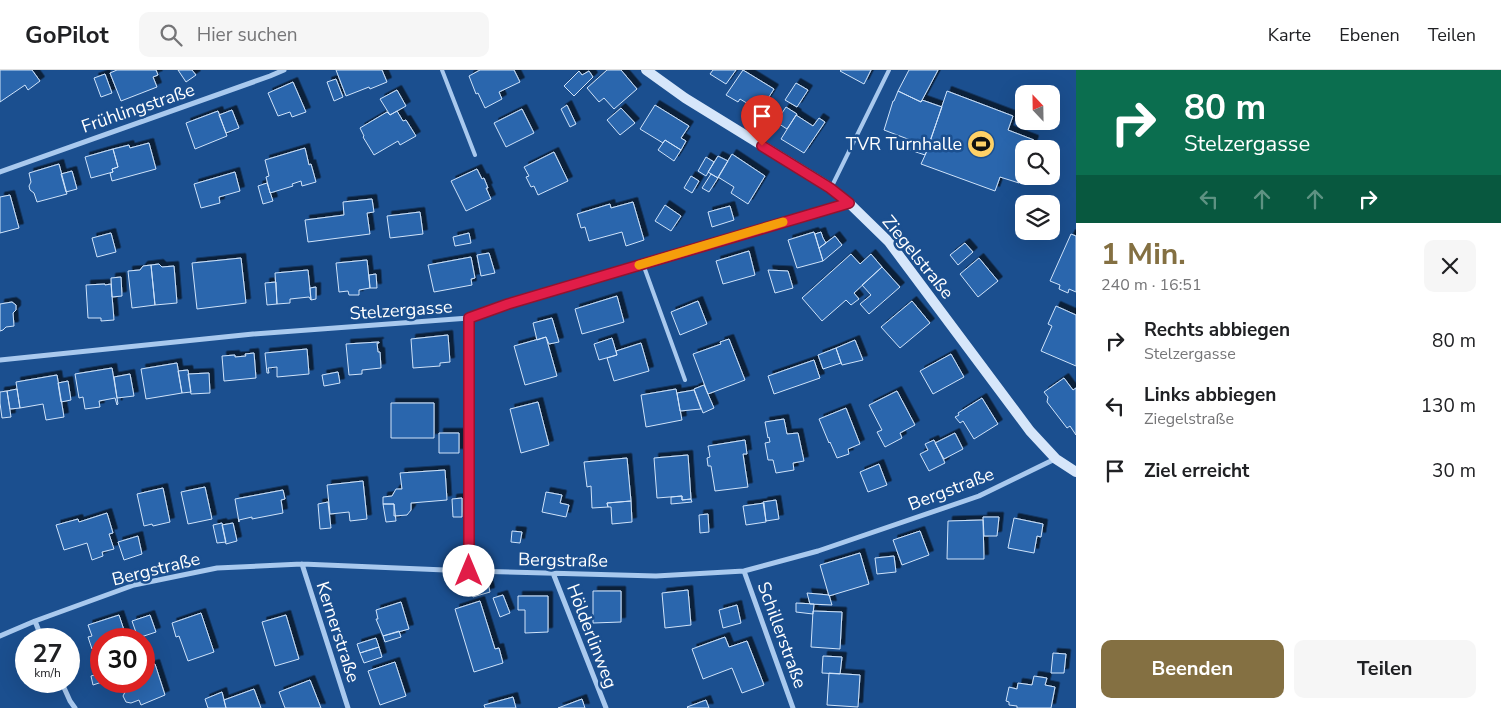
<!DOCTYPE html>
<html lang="de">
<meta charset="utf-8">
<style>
body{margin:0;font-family:"Nunito Sans",sans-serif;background:#f6f6f6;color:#202124;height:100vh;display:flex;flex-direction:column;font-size:19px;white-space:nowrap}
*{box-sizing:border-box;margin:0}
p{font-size:16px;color:#757577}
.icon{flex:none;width:28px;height:28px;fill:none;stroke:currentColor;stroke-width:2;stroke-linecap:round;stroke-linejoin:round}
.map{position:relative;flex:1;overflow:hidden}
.panel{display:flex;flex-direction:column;background:#fff;width:425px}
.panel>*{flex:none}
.top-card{background:#0b6e4f;color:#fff;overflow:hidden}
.needle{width:32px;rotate:338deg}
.fabs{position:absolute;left:1015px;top:15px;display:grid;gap:10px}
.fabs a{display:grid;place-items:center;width:45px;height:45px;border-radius:10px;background:#fff;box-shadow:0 5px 20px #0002;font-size:25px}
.speed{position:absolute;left:15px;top:558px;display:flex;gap:10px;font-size:25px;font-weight:700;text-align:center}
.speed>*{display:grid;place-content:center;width:65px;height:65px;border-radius:50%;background:#fff;box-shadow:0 5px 20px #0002;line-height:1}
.speed small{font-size:12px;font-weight:400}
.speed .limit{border:8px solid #d22;background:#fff;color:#111}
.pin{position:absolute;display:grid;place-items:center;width:42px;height:42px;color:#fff;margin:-51px -21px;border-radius:50% 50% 50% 0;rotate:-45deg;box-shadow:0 0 5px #0007}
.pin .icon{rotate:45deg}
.me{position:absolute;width:55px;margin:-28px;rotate:0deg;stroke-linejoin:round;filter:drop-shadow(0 0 4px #0008)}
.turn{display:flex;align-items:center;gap:18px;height:105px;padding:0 25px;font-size:22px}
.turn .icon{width:65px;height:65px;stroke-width:2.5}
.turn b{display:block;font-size:35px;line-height:42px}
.lanes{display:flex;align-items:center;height:48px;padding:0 25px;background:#0003;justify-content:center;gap:25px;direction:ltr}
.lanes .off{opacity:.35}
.round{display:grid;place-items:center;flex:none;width:52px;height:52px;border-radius:10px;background:#f6f6f6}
.head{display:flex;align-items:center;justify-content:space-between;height:85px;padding:0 25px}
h1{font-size:30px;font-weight:700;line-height:38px;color:#847042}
.primary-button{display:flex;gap:10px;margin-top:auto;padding:10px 25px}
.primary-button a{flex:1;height:58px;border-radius:10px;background:#847042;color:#fff;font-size:20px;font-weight:700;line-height:58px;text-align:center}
.primary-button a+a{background:#f6f6f6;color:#202124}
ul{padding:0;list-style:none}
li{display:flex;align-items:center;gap:15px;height:65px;padding:0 25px}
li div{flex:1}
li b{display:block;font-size:19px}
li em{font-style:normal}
header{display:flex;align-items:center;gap:30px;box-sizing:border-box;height:70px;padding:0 25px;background:#fff;border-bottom:1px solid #e0e0e0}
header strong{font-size:24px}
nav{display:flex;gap:28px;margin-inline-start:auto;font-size:18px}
.search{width:350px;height:45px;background:#f6f6f6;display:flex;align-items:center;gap:12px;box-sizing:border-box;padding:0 18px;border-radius:10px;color:#757577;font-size:19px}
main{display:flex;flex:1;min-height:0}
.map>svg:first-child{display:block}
</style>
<header>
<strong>GoPilot</strong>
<div class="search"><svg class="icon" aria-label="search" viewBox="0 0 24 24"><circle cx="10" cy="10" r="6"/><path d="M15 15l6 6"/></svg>Hier suchen</div>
<nav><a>Karte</a><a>Ebenen</a><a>Teilen</a></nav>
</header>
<main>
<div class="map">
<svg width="1076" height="638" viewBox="0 0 1076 638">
<defs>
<filter id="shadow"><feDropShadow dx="4.5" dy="-4.5" stdDeviation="0" flood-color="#0009"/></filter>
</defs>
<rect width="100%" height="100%" fill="#1b4f8f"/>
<path fill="#2a66ad" stroke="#cfe3fa" filter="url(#shadow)" d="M0,0H32L40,11L28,20L25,15L0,32Z
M117,0H156L158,5L153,7L157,17L121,31L110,3Z
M178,0H192L196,5L186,12Z
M336,0H382L387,12L370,19L369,17L346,26Z
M480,0H514L520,12L499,22L502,29L485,38L478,23L476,24L469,6Z
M607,0H621L637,19L614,39L604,28L599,32L587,18Z
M713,0H736L726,14L710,4Z
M743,0L774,19L760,41L740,29L738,32L726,25Z
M841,0H871L864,14L840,1Z
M909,0H938L921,32L898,21Z
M579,1L582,5L589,1L593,7L574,26L564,16Z
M105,4L112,23L101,27L94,8Z
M336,9L343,27L334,31L327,12Z
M293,12L306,42L292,47L290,42L278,46L268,23Z
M796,13L808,20L797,37L785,30Z
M397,20L406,36L390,45L380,29Z
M898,21L921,32L922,30L942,37L925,85L910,80L913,71L884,60L893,31H894Z
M947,21L1013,46L1008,60L1034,70L1031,79H1024V99L1019,113L1000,107L995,121L921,94L927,81Z
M567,35L576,54L570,57L561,39Z
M655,35L689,56L681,68L686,71L681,80L665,70L663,73L640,59Z
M786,37L797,44L787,59L776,52Z
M621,38L635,53L620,65L607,50Z
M522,39L534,63L506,77L494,53Z
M232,40L239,58L226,63L219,45Z
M218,41L227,66L195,79L186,53Z
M397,41L403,51L406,50L416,66L400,75L398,71L374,85L363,67L364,66L360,58L387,42L390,45Z
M796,45L813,56L819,48L825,52L804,83L781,69Z
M665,70L681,80L674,91L658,80Z
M149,73L156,99L112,111L110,103L113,102L112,99L118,97L113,79L129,75L130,78Z
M305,78L309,95L311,94L316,112L302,116L301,111L292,114L293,116L270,123L266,107L269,106L265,90Z
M113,79L118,97L112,99L113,102L91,108L85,87Z
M554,82L568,111L538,125L534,116L531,117L526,107L529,106L524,97Z
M732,84L765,106L748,134L731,123L734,117L718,107Z
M718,86L728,91L718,108L708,102Z
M706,87L714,92L706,106L698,101Z
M59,94L67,124L37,132L34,123L30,120L29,116L31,112L29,103Z
M477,99L482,109L484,108L488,118H486L491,129L466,141L451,111Z
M72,101L77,119L66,122L61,104Z
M235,102L240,121L219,127L220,133L201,138L194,114Z
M711,104L718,108L709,122L702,118Z
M691,106L699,111L692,123L684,118Z
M267,113L273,131L263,134L258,116Z
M10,125L19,158L0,163V127Z
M372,129L374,142L367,143L370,164L308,172L305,150L344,145L343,132Z
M633,132L644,170L626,176L622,162L589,171L585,157L581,158L577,144L610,134L611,138Z
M665,135L681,146L671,161L655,151Z
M730,136L734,150L712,157L708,142Z
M420,142L423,164L390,168L387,146Z
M814,162L823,191L797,198L788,170Z
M821,162L823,168L826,173L819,178L815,164Z
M111,163L116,182L97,187L92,168Z
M469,163L471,173L455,176L453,167Z
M1071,164L1076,166V222L1069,219L1068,223L1059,219L1060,215L1050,211Z
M835,166L842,175L823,191L819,178Z
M965,173L973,182L958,195L950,185Z
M749,181L755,205L723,214L716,191Z
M489,183L495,203L481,206L477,185Z
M851,184L860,194L871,184L882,197L854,223L859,229L851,235L846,230L822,251L802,228Z
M471,187L475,208L471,209L472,215L434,222L428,195Z
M241,188L246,233L197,239L192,193Z
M979,188L998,211L978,227L960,204Z
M367,190L370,218L359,220V225H349L348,221L339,222L336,193Z
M159,194L162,197L174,196L177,233L155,235L151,195Z
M151,195L155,235L132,238L128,201L140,200L143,196Z
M882,197L900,217L869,244L860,234L871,225L862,215Z
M308,200L311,230L309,227L290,229V233L277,234L275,203Z
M768,200L788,201L793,218L775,223Z
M376,204L377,218H370L369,205Z
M121,207L122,226L112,227L111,208Z
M276,212L277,234L267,235L265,213Z
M105,214V215L111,214L114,250L101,251V248H88L86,215Z
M316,217V229L311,230L310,218Z
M617,226L624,252L582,264L575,239Z
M698,231L707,254L680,265L671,242Z
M912,231L930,253L900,278L881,257Z
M12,232L16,235V240L13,243L14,256L6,257L3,260L0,261V234Z
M1056,236L1076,245V296L1041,281L1052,256L1048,254Z
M552,248L559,272L549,274L546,267L537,270L533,253Z
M448,265L450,292L440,293V296L413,298L411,269Z
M546,267L557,306L525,315L514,276Z
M612,268L617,285L599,290L594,274Z
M729,269L745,310L708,324L693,284L721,274L720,272Z
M855,270L863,290L842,295L836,278Z
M379,273H377L378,282H380L381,298L362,300V304L349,305L346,274L379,272Z
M641,273L649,301L614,311L607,288L617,285L616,281Z
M836,278L841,293L823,299L818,285Z
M307,279L309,304L277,307V297L268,298L269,303H267L265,283Z
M254,283L256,308L224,311L222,286L235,285V287L246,286L245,284Z
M951,284L964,307L933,324L920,301Z
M814,290L820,308L774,324L768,306Z
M177,293L182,323L146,329L141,299Z
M112,298L118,334L117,335L115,328L99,331L100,337L85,339L83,327L79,328L75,304Z
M188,300L191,322L182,323L178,301Z
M338,302L340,313L324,316L322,305Z
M209,303L210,323L191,324L188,304Z
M130,304L134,326L117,328L114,307Z
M57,305L64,347L46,350L43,334L20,338L16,312Z
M1064,308L1073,320L1076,318V365L1070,356L1067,358L1047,332L1048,327L1044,322Z
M68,311L71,330L61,332L58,313Z
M704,315L714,338L703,343L694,319Z
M17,319L20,338L10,339L7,321Z
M676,319L682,350L646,357L641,325Z
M694,320L701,339L680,341L677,323Z
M7,321L11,347L2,348L0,333V322Z
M897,321L915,355L900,363L902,368L885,377L877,362L882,360L869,335Z
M982,328L998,354L974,369L963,351L960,353L955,347L959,345L958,343Z
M538,332L549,375L521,383L510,339Z
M391,333H434V368H391Z
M846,338L860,374L848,379L849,384L837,388L830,372L829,373L819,349Z
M784,349L787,364L798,363L804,391L793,393L794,400L776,403L773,390H768L765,373L770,372L769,367L768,368L765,352Z
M439,363H459V383H439Z
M955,363L963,379L944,389L935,373Z
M745,370L747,384H743L748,417L715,421L711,396H708L707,388L710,387L708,376Z
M934,370L945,393L929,401L920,384L928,380L925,374Z
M688,385L691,429L682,430V426L657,428L654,388Z
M627,388L631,431L607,433L608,437L592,438L591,416L587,417L584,392Z
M879,394L887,415L868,422L860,402Z
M445,400L447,430L411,433V440L407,445L394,446V434H383V427L392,426L396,419H402L400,403Z
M363,411L367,449L350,451L349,442L330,444L327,415Z
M205,417L212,449L188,454L181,422Z
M163,418L170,452L153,456L152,454L144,456L137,424Z
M283,420L285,429L281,430L283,443L252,449V447L239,450V452L235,429Z
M546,422L562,425L560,433L569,435L566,447L542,442Z
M682,426V430L691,429L692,432L671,434V427Z
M462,428V447H453L452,429Z
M776,430L779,449L766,451L763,432Z
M631,431L632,452L612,454L611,437H608L607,433Z
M328,432L331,458L320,459L318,434Z
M764,433L766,452L746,455L743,436Z
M383,434H394L396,451L386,452Z
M107,443L113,463L109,464L114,479L102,482L103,486L92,490L87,473L64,480L56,455L78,449L79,452Z
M708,444L709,462L700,463L699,445Z
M983,447H999L997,466H984Z
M1014,448L1043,454L1041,467L1037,466L1034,483L1008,478Z
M983,450L984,489H947L948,451Z
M222,453L226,472L217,473L213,455Z
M233,453L237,471L226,474L222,455Z
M512,461L522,462L520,473L511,472Z
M920,461L929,485L902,495L893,470Z
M138,466L142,484L124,490L118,472Z
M860,483L869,514L829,526L820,495Z
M894,486L896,502L877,504L875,488Z
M488,513L490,522L473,527L471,519Z
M688,520L691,555L665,558L662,523Z
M593,521H621V552L593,553Z
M807,523L829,525L832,535L810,534Z
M503,525L510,543L500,547L493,528Z
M518,526H548V562L525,563V540H518Z
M480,531L495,579L499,578L503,593L474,602L455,539Z
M401,532L409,559L383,566L376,549H378L376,540Z
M796,533L814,534L813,544L796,542Z
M737,535L741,553L723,558L719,540Z
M813,541L842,542L840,579L811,577Z
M201,543L214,582L188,591L179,566L176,567L172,553Z
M119,545L127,569H101V578V576L92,579L88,567L92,566L88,555Z
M150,545L156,562L138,568L132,551Z
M286,545L299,589L275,596L262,552Z
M399,561L401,567L385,572L383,566Z
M725,567L729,577L747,571L764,615L742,623L732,598L703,609L692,579Z
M376,568L379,577L360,583L357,574Z
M379,577L382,587L364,593L360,583Z
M1053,583L1066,584L1064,603H1051Z
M823,586L842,587L840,604L822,603Z
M395,592L406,626L380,635L368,601Z
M155,594L165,625L141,635L139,630L131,633L126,632L123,626L126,620L123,611H144V597Z
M101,603V611H105L93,615L91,606Z
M829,603L860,605L858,637L827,635Z
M1034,606L1047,608L1045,615L1055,617L1051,638H1017V636L1009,635V632L1006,631L1009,617L1017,619L1018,613L1032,615Z
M310,610L321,638H285L279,622Z
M254,619L261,638H226L224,630Z
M222,622L226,638H208L205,629Z
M513,627L516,638H485L484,635Z
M582,629L585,638H558Z
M706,630L709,638H688L687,637Z"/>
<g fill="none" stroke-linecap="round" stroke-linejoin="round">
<path stroke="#a9c9ee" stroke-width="4" d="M442,0L475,85
M831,118L889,0
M643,194L685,310"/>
<path stroke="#a9c9ee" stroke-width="5" d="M0,102L270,6L284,0
M0,290L253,264L469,248L508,234L848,133
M302,494L348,638
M469,501V248
M744,501L793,638
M553,503L606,638
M35,551L42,569
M0,566L35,551L134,515L217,498L302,494L469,501L656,506L744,501L818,481L979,426L1055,389
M61,611L70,631L75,638"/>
<path stroke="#d6e6fa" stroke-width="10" d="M646,0L685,28L831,118L849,133L889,172L1030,361L1056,389L1076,402"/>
</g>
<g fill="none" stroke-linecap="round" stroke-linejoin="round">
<g stroke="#92132f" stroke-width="12">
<path id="route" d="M469,501V248L508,234L849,133L830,118L762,76"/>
</g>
<use href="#route" stroke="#e11d48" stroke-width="9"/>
<path stroke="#f59e0b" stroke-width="9" d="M639,195L783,152"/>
</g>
<defs>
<g id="stadium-disc" transform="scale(1.4375)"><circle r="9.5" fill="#ffd166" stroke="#1b4f8f"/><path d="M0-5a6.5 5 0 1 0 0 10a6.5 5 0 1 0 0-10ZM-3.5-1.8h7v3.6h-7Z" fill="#111"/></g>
</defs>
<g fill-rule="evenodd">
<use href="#stadium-disc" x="981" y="74"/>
</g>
<g text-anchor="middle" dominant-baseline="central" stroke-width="5" stroke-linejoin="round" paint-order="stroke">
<g font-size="18" fill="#fff" stroke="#1b4f8f">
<text transform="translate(138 38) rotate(-19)">Frühlingstraße</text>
<text transform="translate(918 187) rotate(51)">Ziegelstraße</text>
<text transform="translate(401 240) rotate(-4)">Stelzergasse</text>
<text transform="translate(951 419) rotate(-21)">Bergstraße</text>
<text transform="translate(563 490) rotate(1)">Bergstraße</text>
<text transform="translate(156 499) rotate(-14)">Bergstraße</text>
<text transform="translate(338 562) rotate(72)">Kernerstraße</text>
<text transform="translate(782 565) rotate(70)">Schillerstraße</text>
<text transform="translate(592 566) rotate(69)">Hölderlinweg</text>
</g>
<g font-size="18" fill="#fff" stroke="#1b4f8f" text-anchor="end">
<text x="962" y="74">TVR Turnhalle</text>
</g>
</g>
</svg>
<div class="fabs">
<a><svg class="needle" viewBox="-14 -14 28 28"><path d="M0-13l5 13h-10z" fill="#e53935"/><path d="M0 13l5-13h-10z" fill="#757577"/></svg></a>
<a><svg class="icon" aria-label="search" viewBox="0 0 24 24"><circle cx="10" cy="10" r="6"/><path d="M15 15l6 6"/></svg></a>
<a><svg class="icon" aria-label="layers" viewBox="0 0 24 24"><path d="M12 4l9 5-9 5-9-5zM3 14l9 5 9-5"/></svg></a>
</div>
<div class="speed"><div>27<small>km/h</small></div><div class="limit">30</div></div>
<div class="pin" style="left:762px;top:76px;background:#d93025"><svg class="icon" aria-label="arrive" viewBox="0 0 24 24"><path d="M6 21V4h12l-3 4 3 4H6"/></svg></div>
<svg class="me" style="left:469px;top:501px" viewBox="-20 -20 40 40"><circle r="19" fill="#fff"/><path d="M0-13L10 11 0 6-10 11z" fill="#e11d48"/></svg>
</div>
<section class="panel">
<div class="top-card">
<div class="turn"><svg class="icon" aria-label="right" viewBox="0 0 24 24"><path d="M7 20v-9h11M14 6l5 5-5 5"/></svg><div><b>80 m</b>Stelzergasse</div></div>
<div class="lanes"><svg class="icon off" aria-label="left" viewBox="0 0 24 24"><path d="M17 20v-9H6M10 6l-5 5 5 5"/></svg><svg class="icon off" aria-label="ahead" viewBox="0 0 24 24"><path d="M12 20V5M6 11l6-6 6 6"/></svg><svg class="icon off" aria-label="ahead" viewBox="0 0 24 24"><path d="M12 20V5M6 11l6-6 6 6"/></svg><svg class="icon" aria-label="right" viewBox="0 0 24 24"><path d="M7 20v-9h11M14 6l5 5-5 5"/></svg></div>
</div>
<div class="head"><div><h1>1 Min.</h1><p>240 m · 16:51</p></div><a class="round"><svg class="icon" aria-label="close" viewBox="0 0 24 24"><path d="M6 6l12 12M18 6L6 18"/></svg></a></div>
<ul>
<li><svg class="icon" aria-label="right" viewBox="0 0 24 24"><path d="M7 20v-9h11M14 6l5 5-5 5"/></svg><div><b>Rechts abbiegen</b><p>Stelzergasse</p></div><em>80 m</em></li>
<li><svg class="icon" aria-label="left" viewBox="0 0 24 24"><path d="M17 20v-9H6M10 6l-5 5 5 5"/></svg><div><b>Links abbiegen</b><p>Ziegelstraße</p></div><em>130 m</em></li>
<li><svg class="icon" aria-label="arrive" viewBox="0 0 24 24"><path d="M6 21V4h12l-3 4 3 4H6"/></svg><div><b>Ziel erreicht</b></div><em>30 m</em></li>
</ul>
<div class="primary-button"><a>Beenden</a><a>Teilen</a></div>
</section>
</main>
